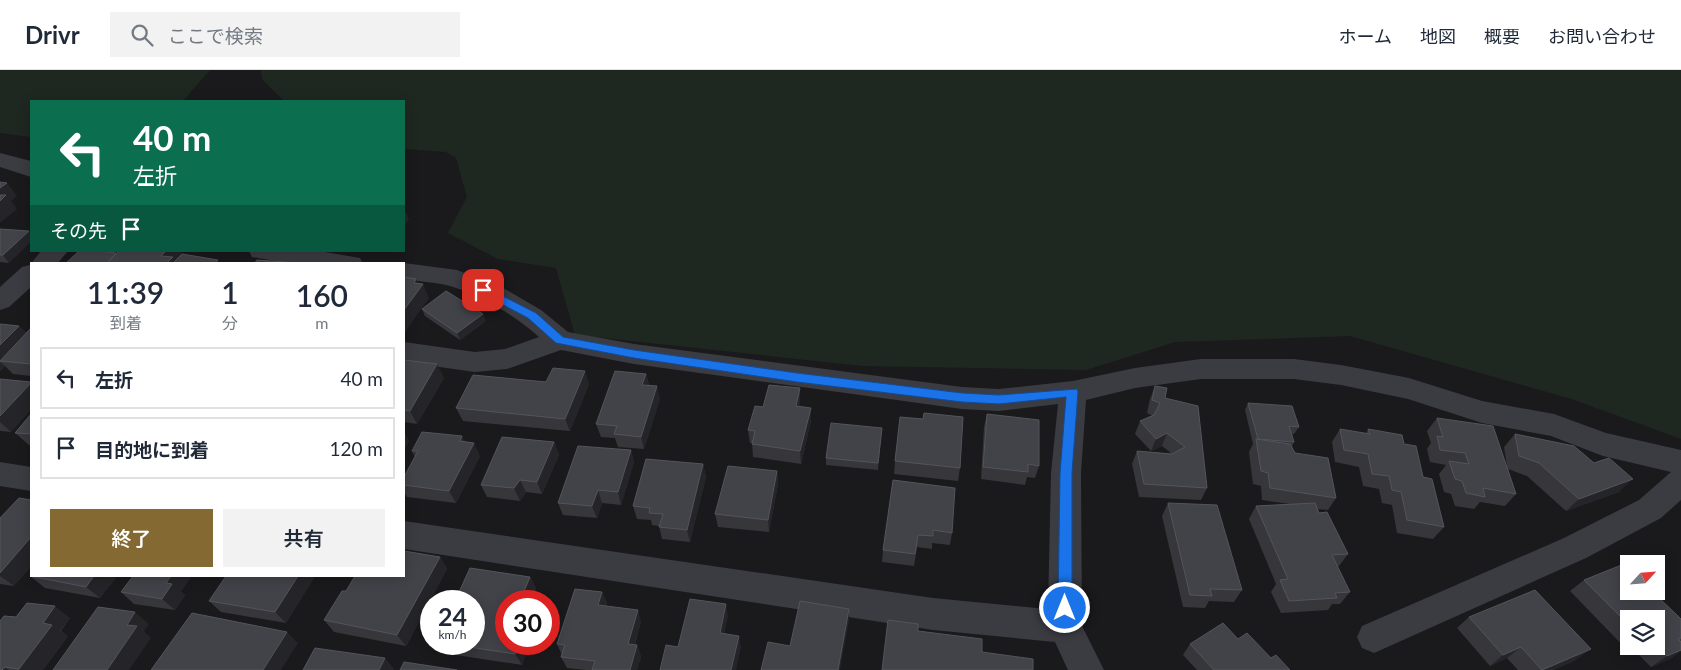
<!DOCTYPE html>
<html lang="ja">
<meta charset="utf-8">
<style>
body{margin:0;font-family:Lato,"Noto Sans JP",sans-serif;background:#f2f2f3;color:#1f2937;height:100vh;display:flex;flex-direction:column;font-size:19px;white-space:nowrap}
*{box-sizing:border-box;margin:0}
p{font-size:16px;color:#747a83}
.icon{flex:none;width:28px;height:28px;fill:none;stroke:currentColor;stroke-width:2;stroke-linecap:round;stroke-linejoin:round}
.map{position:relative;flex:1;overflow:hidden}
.panel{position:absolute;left:30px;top:192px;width:375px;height:315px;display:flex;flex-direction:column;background:#fff;border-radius:0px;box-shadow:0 2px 12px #0003}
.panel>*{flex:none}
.guide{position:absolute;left:30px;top:30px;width:375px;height:152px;border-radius:0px;box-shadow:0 2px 12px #0003;background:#0b6e4f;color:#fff;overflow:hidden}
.needle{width:32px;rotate:64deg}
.tools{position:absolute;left:1620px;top:485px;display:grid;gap:10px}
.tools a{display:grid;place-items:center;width:45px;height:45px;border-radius:0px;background:#fff;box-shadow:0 2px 12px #0003;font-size:25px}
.speed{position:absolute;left:420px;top:520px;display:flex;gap:10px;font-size:25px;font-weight:700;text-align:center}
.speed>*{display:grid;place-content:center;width:65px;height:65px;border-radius:50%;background:#fff;box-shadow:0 2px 12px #0003;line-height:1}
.speed small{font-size:12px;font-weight:400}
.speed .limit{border:8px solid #d22;background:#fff;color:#111}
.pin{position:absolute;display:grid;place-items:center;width:42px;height:42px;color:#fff;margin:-21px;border-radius:10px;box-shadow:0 2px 8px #0006}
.me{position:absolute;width:55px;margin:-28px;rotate:0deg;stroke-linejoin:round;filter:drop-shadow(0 0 4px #0008)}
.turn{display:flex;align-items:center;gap:18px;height:105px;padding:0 20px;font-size:22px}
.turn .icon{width:65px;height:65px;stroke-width:2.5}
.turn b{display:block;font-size:35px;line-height:42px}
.then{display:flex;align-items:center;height:48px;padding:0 20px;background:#0003;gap:10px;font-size:19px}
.eta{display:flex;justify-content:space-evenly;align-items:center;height:85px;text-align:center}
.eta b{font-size:30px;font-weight:600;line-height:35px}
.action{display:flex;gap:10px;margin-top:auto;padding:10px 20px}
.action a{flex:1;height:58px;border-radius:0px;background:#846933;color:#fff;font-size:20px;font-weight:600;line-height:58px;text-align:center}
.action a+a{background:#f2f2f3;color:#1f2937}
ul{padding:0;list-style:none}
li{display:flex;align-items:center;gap:15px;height:62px;margin:0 10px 8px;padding:0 10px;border:2px solid #e0e1e3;border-radius:0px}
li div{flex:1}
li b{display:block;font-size:19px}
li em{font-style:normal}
header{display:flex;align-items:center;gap:30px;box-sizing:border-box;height:70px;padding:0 25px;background:#fff;border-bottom:1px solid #e0e1e3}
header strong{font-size:24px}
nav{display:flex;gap:28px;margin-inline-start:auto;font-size:18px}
.search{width:350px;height:45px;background:#f2f2f3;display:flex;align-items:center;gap:12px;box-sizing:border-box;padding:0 18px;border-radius:0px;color:#747a83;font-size:19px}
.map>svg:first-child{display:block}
</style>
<header>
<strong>Drivr</strong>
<div class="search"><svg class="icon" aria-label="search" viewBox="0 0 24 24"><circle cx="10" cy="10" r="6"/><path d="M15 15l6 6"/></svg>ここで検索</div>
<nav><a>ホーム</a><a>地図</a><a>概要</a><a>お問い合わせ</a></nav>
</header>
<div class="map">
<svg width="1681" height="600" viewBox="0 0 1681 600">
<rect width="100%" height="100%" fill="#1a1a1d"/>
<path fill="#1f2820" d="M0,0H210L183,31H31V67L0,63Z
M261,0H1681V369L1572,329L1350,266L1175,272L1086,300L863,296L575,265L556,198L498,189L448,163L467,127L456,88L446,82L404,79V31H284L262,9Z"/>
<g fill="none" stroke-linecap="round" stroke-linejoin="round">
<path fill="#3a3c42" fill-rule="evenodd" d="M0,83L31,91V107L0,97Z
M41,181H68L57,194H31V217L9,237L0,240V217L22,197L30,195Z
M249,181H319L360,188L363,194H293L252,187Z
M404,193L457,200L505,219L541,240L568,262L634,274L962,317L999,319L1073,311L1135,298L1201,289H1294L1341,295L1409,308L1482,331L1554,344L1606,363L1681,380V430L1661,448L1586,488L1374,583L1362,578L1357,567L1362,556L1564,468L1639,430L1671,402L1603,386L1551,366L1482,353L1408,329L1341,315L1294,309H1201L1135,318L1086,330L1081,403L1082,556L1104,600H1068L1055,572L933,560L404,479V451L933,528L1048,539L1051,403L1058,334L999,341L962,339L634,294L561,280L507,299L475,302L404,292V272L475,282L505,279L539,267C515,246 485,227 453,217C438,212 420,212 404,209V194H400Z
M0,392L31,397V421L0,416Z"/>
</g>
<path fill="#36363b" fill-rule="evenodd" d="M0,159L9,193L0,192Z
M422,239L486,251L460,270L425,246Z
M0,254L19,256L26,263L31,258V306L13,304L5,296L0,301Z
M404,290L444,308L417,354L404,352Z
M646,304L649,315L660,329L644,379L618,377L615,368L601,367L596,354Z
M0,309L11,362L0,361Z
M546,312L589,314L570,361L463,351L456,338Z
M1155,316L1165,328L1207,418L1201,430L1139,427L1132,394L1137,381L1172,384L1162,376L1151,381L1135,364L1140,351L1153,346L1147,343L1150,329Z
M800,332L799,336L811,351L801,394L753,387L752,373H750L748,360L763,337Z
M1248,333L1299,357L1294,364H1292L1294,372L1292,377L1295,383L1336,428L1328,440L1317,439L1319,443L1348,484L1339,496H1337L1350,522L1340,534H1332L1328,540L1281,543L1271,522L1276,514L1249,449L1256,436L1290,434L1262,430L1261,416L1253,414L1249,382L1253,374L1245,340Z
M31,344V376L29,375L15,363Z
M987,344L1039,396L1035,408L1027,407L1025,415L981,409L984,357Z
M1437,348L1507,396L1504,377L1515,364L1619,422L1566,441L1527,406L1508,399L1516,424L1505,436L1480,432L1474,439L1455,436L1451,424L1444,422L1439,404L1446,395L1430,392L1427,379L1431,373L1427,361Z
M923,349L960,398L958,411L894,404L895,391Z
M882,358L878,400L826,395V388Z
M1340,359L1366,364L1368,359L1404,374L1423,407L1444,457L1433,469L1397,463L1392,435L1382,433L1379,419L1363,416L1359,397L1335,392L1332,372Z
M554,372L559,385L542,424L526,422L520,431L487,427L481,415Z
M631,380L634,392L621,435L602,433L597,448L563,445L558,433Z
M412,381L480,386L456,433L407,427L404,422V407L415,387Z
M703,394L706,407L690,472L662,469L659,456L652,455L651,450L637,449L633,436Z
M777,401L778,414L769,462L718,457L715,444Z
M893,410L952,463L950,475L932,473V479L917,477L914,496L882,492L883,480Z
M1168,433L1242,520L1234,532L1209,531L1205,538L1183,537L1162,446Z
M0,448L14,516L0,514Z
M440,487L447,499L406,576L334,562L324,550L346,521Z
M470,498L530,507L536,518L531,531H506V574H530L522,595L443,583L437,574H474V531H455Z
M30,506H117L100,528L45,518Z
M315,506L286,553L221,542L209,531Z
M1584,510L1681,549V581L1670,589L1651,597L1636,582L1630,583L1570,521ZM1629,549H1656V576H1629Z
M121,522H181L185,525L175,540L134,534Z
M602,522L607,533L606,536L641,551L635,575H637L641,587L637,600H586L567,598L561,587L562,585L557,574Z
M16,547L70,548L61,561L68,566L43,600H0Z
M1469,547L1576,590L1553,600H1518L1507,588L1490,596L1457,558Z
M1238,569L1271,588L1290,600H1197L1183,585L1190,574Z"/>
<path fill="#252529" d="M7,113L17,126L11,131L17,139L0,153V118Z
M406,142L409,149L404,157V145Z
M29,161L31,163V172L9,193L3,185Z
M166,181H180L184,186L177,194H166L161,186Z
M416,209L421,218L423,214L429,228L405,262L404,260V240L414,213Z
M483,244L486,251L460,270L457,263Z
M19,256L31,269L0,291V275Z
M0,292L5,296L0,301Z
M437,294L444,308L417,354L410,341Z
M585,301L589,314L570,361L565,349Z
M646,304L649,317L642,315Z
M31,313V340L11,362L0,352V346Z
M657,316L660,329L644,379L641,367Z
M800,318V332L796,349V336Z
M811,338V351L801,394L800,381Z
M404,361L409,371L404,381Z
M1167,363L1162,376L1151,381L1156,369Z
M462,366L468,379L460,371Z
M554,372L559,385L542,424L537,412Z
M474,373L480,386L456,433L449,421Z
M631,380L634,392L621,435L618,422Z
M703,394L706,407L690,472L687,460Z
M777,401L778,414L769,462L768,450Z
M1633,409L1619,422L1566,441L1579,429Z
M520,410L526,422L520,431L514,418Z
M598,420L602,433L597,448L592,436Z
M31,467V497L14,516L0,506V503Z
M440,487L447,499L406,576L397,565Z
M94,506H117L100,528L86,517Z
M171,506H192L181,522L185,525L175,540L162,529L166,513Z
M298,506H315L286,553L275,542Z
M530,507L536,518L531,531H520Z
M602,522L607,533L603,547L598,535Z
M726,534L728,546L722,575L720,563Z
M55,536L70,548L60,561L68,566L43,600H20L19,599L43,553Z
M849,539V551L840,600H838Z
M638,540L641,551L632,585L628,574Z
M135,542L149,554L144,561L151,568L129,600H107L127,555Z
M287,562L298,573L281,600H263Z
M739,566L741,577L736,600H731Z
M519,574H530L522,595L515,584Z
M637,575L641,587L637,600H630Z
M1640,576H1644L1636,582L1630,583Z
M1521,577L1507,588L1490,596L1503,585Z
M1591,579L1576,590L1553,600H1542Z
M1681,580V581L1670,589L1651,597L1667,586Z
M385,588L394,599V600H379Z
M5,597L9,600H2Z"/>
<path fill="#424349" stroke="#53555b" d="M0,112L7,113L0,118Z
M0,125H6L0,131Z
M0,159L29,161L3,185H0Z
M79,181H99L116,183L106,194H65Z
M119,181H166L161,186L173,187L166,194H106Z
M182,184L218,190L215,194H172Z
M257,190L299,193L298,194H254Z
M404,207L416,209L414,213L423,214L404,240Z
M446,221L483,244L457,263L422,239Z
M0,254L19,256L0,275Z
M31,258V294L0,291Z
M404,290L437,294L410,341L404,340Z
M553,298L585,301L565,349L456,338L473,305L546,312Z
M615,301L646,304L642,315L657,316L641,367L614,364L617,356L596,354Z
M0,309L31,312V313L0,346Z
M769,315L800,318L796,336L811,338L800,381L752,374L755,361L748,360L755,336L763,337Z
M1155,316L1167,318L1165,328L1198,336L1207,418L1144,414L1137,381L1172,384L1185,377L1167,363L1156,369L1140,351L1154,345L1160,333L1152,330Z
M1248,333L1292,336L1299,357L1289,356L1294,372L1258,369Z
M924,343L963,347L960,398L895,391L900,347L923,349Z
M31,344V364L15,363Z
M987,344L1039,350V396L1028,394V402L983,397Z
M1437,348L1493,356L1516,424L1483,418L1485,427L1466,423L1462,411L1455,409L1449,391L1469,394L1465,383L1440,380L1437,366L1443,367Z
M831,353L882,358L878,393L826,388Z
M1340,359L1370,364L1368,359L1402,365L1404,374L1416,376L1423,407L1432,409L1444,457L1407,450L1401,422L1392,420L1389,406L1372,404L1368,384L1344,380Z
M422,362L462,366L460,371L474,373L449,421L404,415V407L418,381H412Z
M1515,364L1574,376L1594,393L1609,388L1633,409L1579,429L1539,393L1519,386Z
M502,367L554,372L537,412L520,410L514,418L481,415Z
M1256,369L1290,374L1295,383L1328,388L1336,428L1270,418L1268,403L1261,401Z
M578,376L631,380L618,422L598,420L592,436L558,433Z
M646,389L703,394L687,460L659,457L663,444L649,443L650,438L633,436Z
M728,396L777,401L768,450L715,444Z
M893,410L955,418L952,463L933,460V466L918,465L915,484L883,480Z
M19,428L31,430V467L0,503V448Z
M1168,433L1217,435L1242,520L1210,519L1212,526L1190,525Z
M1315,433L1319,443L1327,442L1348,484L1332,485L1350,522L1335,523L1337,528L1289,531L1280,510L1288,509L1256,436Z
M404,481L440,487L397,565L324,550L342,521H346L355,506H404Z
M1624,494L1629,499V521H1652L1681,549V568L1678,569L1681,572V580L1667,586L1656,575V549H1629V555L1584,510Z
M470,498L530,507L520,531H506V574H519L515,584L449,574H474V531H455Z
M31,505V506H94L86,517L30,506Z
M133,506H171L166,513L172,514L162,529L121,522Z
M226,506H298L275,542L209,531Z
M575,519L602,522L598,535L638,540L628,574L637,575L630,600H592L595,591L561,587L565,575L557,574Z
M1535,520L1591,579L1542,600L1521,577L1503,585L1469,547Z
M690,529L726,534L720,563L739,566L731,600H660L666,575L678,577Z
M800,531L849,539L838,600H761L768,572L790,576Z
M27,533L55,536L43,553L52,555L19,599L5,597L2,600H0V551L4,546L16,547Z
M98,537L135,542L127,555L137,556L107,600H53Z
M192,543L287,562L263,600H151Z
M888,550L918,554V561L982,569V582L1033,589V600H882Z
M1223,553L1238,569L1247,563L1271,588L1276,585L1290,600H1214L1190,574Z
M315,578L385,588L379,600H303Z
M404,592L457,600H400Z"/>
<path fill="#1a73e8" stroke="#114b97" d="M483,216L536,243L563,267L634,280L797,303L962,323L999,325L1077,319L1078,322L1072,403V538L1070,542L1065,544L1060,542L1058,538L1060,403L1066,327L999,334L962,332L797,312L634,288L556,273L528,248L479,222L478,220Z"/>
</svg>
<div class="tools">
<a><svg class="needle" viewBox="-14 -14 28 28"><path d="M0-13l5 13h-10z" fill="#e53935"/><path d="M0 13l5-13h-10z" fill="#747a83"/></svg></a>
<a><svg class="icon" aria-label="layers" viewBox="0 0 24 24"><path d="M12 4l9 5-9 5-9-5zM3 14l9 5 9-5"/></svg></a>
</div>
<div class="speed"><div>24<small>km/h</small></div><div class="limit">30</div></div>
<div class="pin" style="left:483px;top:220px;background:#d93025"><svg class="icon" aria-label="arrive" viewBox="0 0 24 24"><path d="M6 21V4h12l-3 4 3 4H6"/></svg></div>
<svg class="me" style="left:1065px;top:538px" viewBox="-20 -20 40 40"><circle r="17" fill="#1a73e8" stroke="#fff" stroke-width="3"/><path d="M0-11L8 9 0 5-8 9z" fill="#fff"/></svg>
<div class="guide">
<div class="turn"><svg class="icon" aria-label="left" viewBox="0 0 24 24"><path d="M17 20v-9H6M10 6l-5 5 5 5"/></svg><div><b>40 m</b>左折</div></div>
<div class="then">その先<svg class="icon" aria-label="arrive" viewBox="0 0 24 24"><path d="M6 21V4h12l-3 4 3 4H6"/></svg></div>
</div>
<section class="panel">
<div class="eta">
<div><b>11:39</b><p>到着</p></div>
<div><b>1</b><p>分</p></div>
<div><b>160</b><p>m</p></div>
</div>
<ul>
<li><svg class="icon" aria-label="left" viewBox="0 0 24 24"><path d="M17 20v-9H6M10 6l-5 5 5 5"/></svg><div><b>左折</b></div><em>40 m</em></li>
<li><svg class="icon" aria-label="arrive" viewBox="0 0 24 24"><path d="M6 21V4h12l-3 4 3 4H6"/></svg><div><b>目的地に到着</b></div><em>120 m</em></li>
</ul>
<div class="action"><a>終了</a><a>共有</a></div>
</section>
</div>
